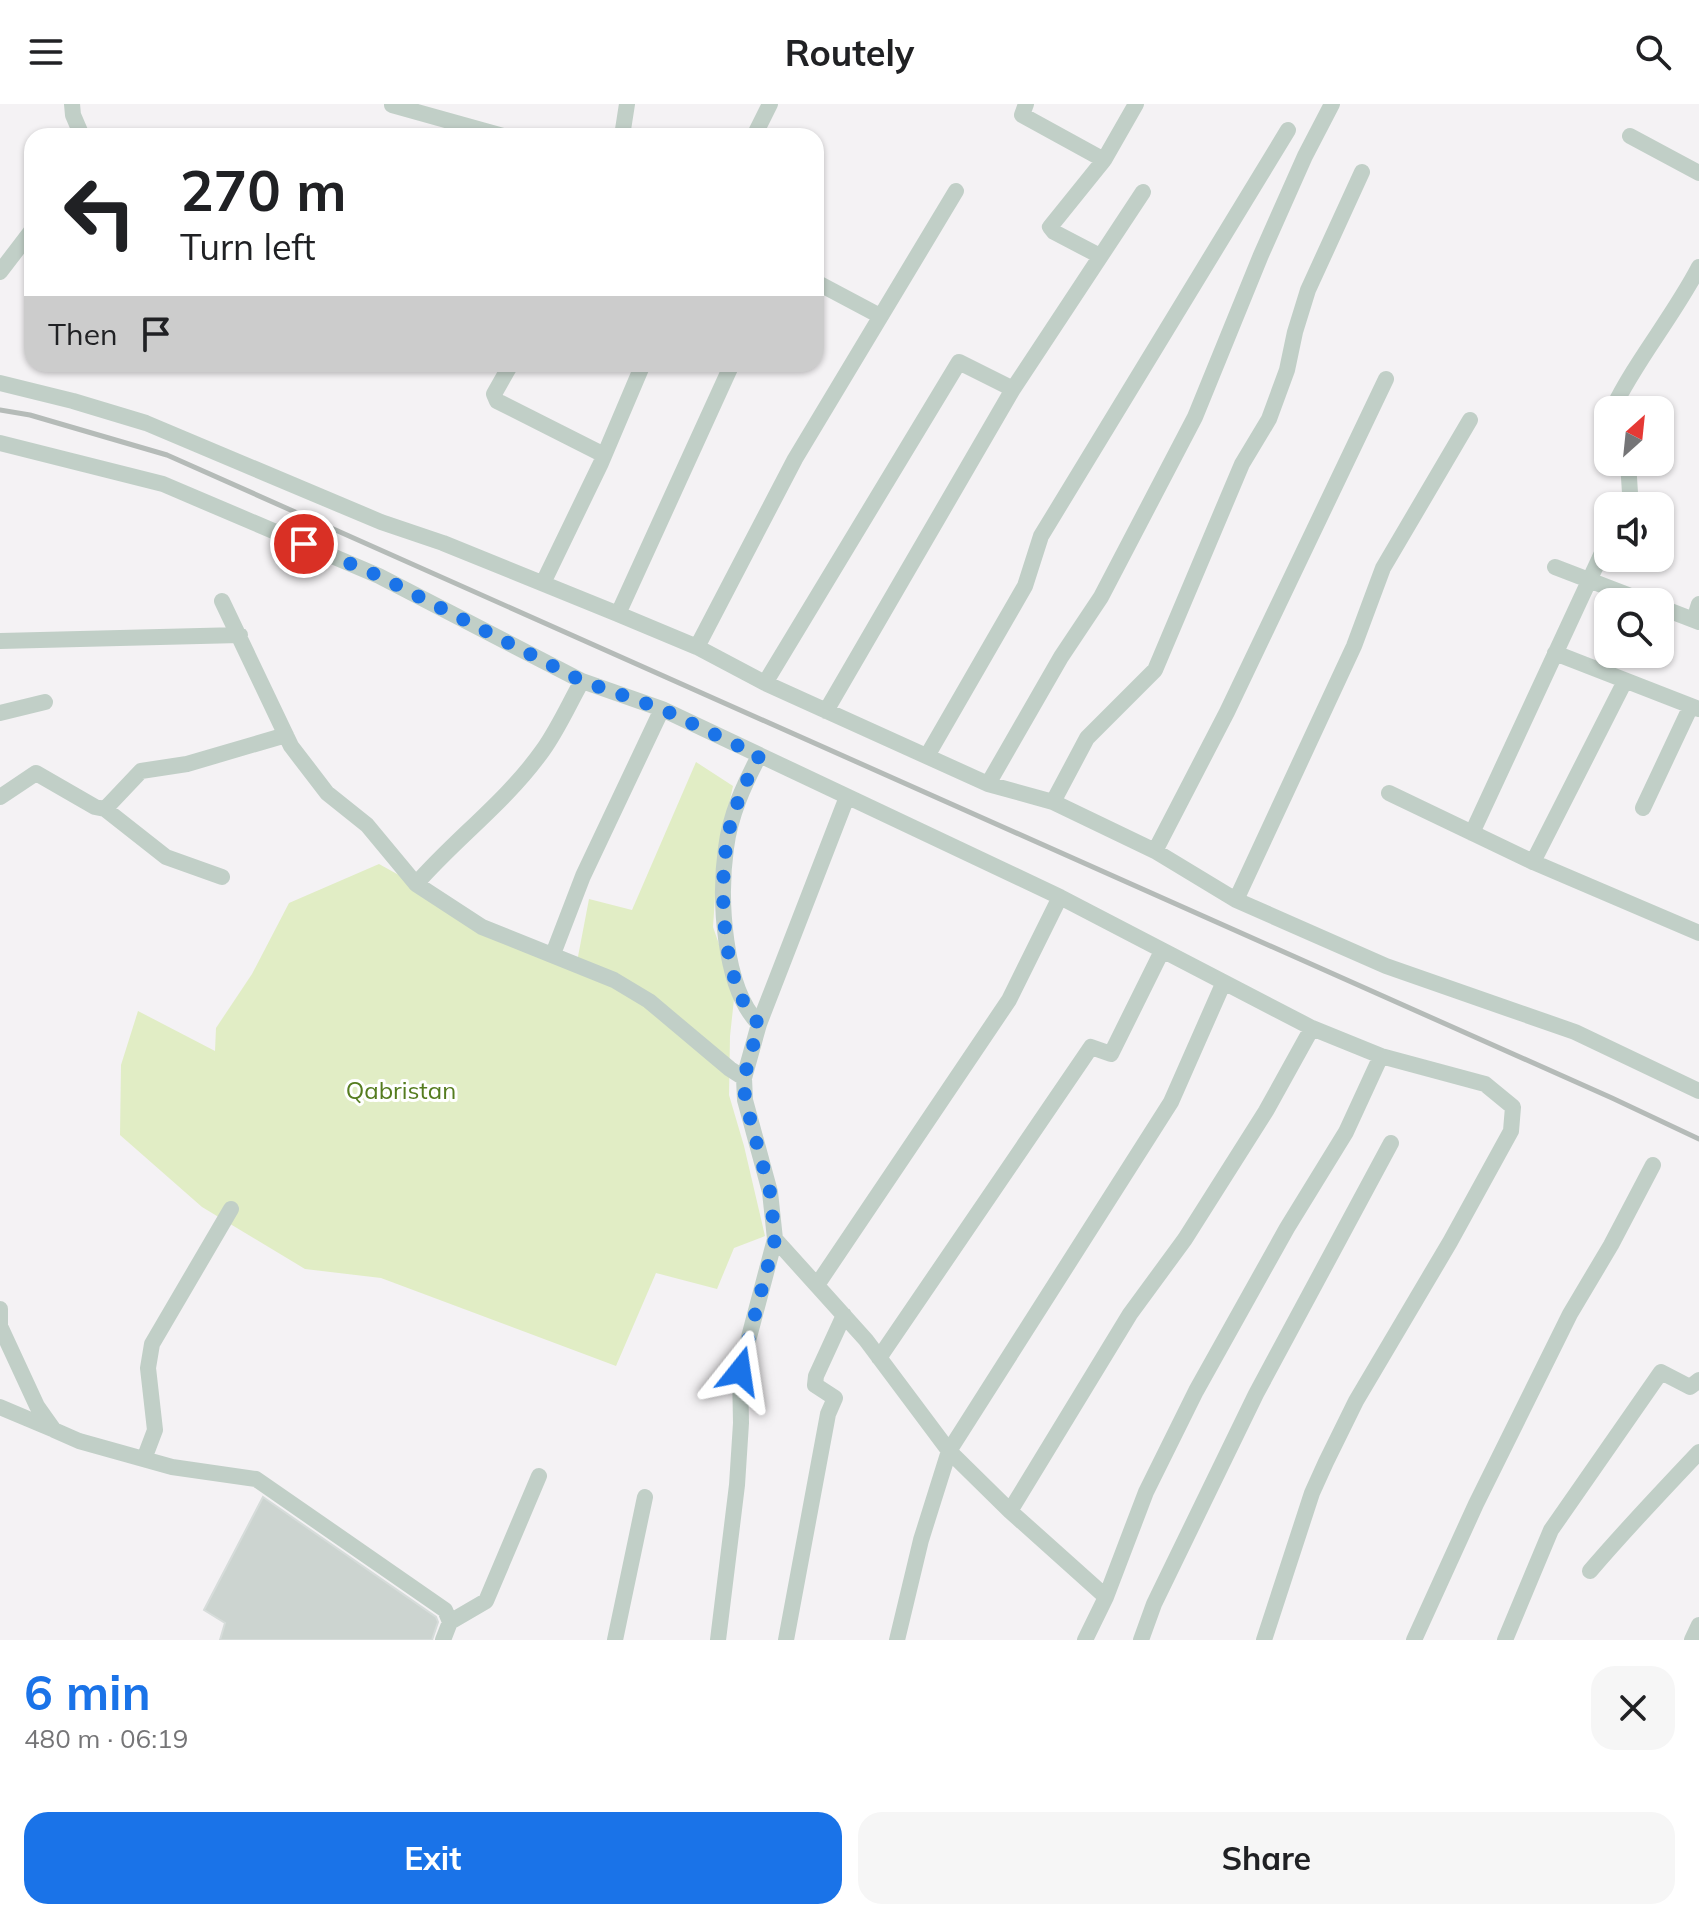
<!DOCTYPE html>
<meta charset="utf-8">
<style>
body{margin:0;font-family:Mulish,sans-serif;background:#f6f6f6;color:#202124;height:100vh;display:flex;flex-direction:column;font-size:30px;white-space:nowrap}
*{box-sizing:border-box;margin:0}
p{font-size:26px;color:#757577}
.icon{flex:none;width:44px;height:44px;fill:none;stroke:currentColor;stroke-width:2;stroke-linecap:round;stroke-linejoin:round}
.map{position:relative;height:1536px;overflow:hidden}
.panel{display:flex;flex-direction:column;background:#fff;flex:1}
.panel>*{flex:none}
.guide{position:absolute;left:24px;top:24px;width:800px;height:244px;border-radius:24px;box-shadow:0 2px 6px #0004;background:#fff;color:#202124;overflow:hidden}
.needle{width:52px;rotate:27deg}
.controls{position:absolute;left:1594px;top:292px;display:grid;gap:16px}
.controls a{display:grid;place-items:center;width:80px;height:80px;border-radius:16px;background:#fff;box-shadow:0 2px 6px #0004;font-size:40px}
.pin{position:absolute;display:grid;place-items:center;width:68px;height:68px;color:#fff;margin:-34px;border:4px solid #fff;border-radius:50%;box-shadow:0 2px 8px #0007}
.me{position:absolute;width:88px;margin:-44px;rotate:15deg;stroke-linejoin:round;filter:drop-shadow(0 0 6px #0008)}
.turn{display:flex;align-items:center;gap:28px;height:168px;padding:0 24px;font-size:36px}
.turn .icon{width:104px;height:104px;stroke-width:2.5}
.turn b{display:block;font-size:56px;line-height:68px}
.then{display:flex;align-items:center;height:76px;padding:0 24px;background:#0003;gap:16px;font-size:30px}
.round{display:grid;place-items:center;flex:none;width:84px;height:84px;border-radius:24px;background:#f6f6f6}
.summary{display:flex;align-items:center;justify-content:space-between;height:136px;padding:0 24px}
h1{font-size:48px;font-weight:700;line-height:60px;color:#1a73e8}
.cta{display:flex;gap:16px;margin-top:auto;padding:16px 24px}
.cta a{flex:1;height:92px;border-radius:24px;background:#1a73e8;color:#fff;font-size:32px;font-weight:700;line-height:92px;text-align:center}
.cta a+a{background:#f6f6f6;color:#202124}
header{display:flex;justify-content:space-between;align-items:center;height:104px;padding:0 24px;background:#fff;font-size:36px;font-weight:700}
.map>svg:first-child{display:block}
</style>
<header><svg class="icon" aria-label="menu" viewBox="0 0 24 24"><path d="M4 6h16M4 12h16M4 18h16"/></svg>Routely<svg class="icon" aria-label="search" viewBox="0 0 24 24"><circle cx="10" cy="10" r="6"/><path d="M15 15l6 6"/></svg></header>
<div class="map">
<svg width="1699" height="1536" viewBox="0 0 1699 1536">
<rect width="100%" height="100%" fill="#f4f2f4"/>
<path fill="#e1edc5" d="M696,658L733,682L718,749L713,823L735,886L730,932L729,991L744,1042L765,1132L734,1144L717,1185L656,1169L616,1262L381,1174L305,1165L202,1103L120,1031L121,961L138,907L215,947L216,924L252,870L289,799L379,760L462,806L576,863L589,795L632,806Z"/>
<path fill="#ccd4d0" stroke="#d6dcda" stroke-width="2" d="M263,1393L436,1513L438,1518L432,1536H220L225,1519L204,1506Z"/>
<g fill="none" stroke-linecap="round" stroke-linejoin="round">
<path stroke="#c1cfc7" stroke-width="16" d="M72,0L73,11L82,32
M1026,0L1022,11L1104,56L1050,123L1054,128L1100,152
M392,1L503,32
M622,32L627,0
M754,32L770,0
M1630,32L1699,69
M1104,56L1136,0
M0,168L32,126
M816,178L880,212
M511,260L494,290L497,297L604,351
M732,260L618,510L697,543L765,579L988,680L1053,698L1155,747L1236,796L1386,862L1575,928L1699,987
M0,279L73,297L146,319L381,418L443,439L618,510
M1612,306C1636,256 1673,213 1699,163
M0,339L163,380L379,472L582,577L662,605L1060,793L1312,924L1381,952L1485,980L1513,1003L1511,1027L1450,1138L1356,1297L1326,1358L1312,1389L1264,1536
M1624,402L1630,389L1628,358
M1555,463L1646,498
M543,479L601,359L643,260
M222,497L291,642L327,689L367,721L416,780
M1660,503L1699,518
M1694,516L1699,500
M0,537L240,531
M697,543L795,355L956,87
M1555,549L1699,605
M582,577C569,600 558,625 543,646C507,697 456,734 416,780L482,823L614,876L649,897L730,965L744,974
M765,579L959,258L1013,285
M826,607L1013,285L1143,88
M0,609L45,598
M759,652C744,681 730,711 726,744C719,793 723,884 759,920
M927,652L1025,482L1041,432L1288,26
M988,680L1061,553L1101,493L1195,313L1261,151L1305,52L1332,0
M1389,689L1533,758L1699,829
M0,693L36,669L95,703L105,705L166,753L222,773
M1053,698L1087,634L1155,566L1242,360L1269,315L1287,266L1295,228L1308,186L1362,68
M1643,704L1691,602
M105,705L141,667L187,660L286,631
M1472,729L1608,436
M1155,747L1227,608L1386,275
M1533,758L1625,577
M1236,796L1354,542L1383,464L1470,316
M553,850L583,772L662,605
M775,1135L866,1236L949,1347L1010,1407L1106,1493
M817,1181L1009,896L1060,793
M0,1205V1222L37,1302L54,1326L79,1337L172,1363L256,1375L445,1506L450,1518L443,1536
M879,1254L1091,943L1111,950L1162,847
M0,1303L52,1325
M144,1355L155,1326L148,1264L152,1240L231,1105
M1010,1407L1130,1210L1185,1135L1266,1007L1312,924
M1590,1467C1625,1426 1662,1387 1699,1348
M450,1518L486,1497L539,1372
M615,1536L645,1393
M718,1536L737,1381L741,1319L740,1267L775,1135L770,1088L745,996L744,974L759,920L847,693
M786,1536L828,1310L835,1294L815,1281L816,1272L844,1211
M897,1536L921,1436L949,1347L1171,998L1223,880
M1085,1536L1106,1493L1146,1388L1196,1287L1287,1124L1346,1028L1381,952
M1141,1536L1154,1500L1256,1290L1391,1039
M1414,1536L1476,1400L1570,1210L1611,1141L1653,1061
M1505,1536L1551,1426L1661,1268L1690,1283L1699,1276
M1692,1536L1699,1521"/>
<path stroke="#b5bbb8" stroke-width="5" d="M0,306L30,311L167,351L1612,994L1699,1035"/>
</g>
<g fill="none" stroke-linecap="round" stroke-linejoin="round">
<path stroke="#1a73e8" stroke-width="14" stroke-dasharray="0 25.2" d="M304,440L379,472L582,577L662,605L759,652C744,681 730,711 726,744C719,793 723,884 759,920L744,974L745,996L770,1088L775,1135L740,1267"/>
</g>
<g text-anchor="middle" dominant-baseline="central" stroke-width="6" stroke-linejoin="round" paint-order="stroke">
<g font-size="24" fill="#557c1f" stroke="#fff">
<text x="401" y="986">Qabristan</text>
</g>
</g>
</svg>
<div class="controls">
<a><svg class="needle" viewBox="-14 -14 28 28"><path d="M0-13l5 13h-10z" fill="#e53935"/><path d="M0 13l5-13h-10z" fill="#757577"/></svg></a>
<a><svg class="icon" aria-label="sound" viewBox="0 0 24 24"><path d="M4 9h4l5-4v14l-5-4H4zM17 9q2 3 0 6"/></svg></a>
<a><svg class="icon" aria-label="search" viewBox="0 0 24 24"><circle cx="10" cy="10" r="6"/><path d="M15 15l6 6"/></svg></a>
</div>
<div class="pin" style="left:304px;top:440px;background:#d93025"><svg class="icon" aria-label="arrive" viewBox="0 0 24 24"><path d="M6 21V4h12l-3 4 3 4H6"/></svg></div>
<svg class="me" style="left:740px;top:1267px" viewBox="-20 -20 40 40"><path d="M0-17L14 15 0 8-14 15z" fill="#1a73e8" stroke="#fff" stroke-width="4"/></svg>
<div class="guide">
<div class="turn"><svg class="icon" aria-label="left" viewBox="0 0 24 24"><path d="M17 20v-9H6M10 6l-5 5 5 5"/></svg><div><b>270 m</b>Turn left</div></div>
<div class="then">Then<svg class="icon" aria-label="arrive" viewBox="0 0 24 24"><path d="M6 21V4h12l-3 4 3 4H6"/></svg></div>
</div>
</div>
<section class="panel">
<div class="summary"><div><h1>6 min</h1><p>480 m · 06:19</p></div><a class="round"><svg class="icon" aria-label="close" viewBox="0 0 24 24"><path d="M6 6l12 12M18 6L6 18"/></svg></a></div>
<div class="cta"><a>Exit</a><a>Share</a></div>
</section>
